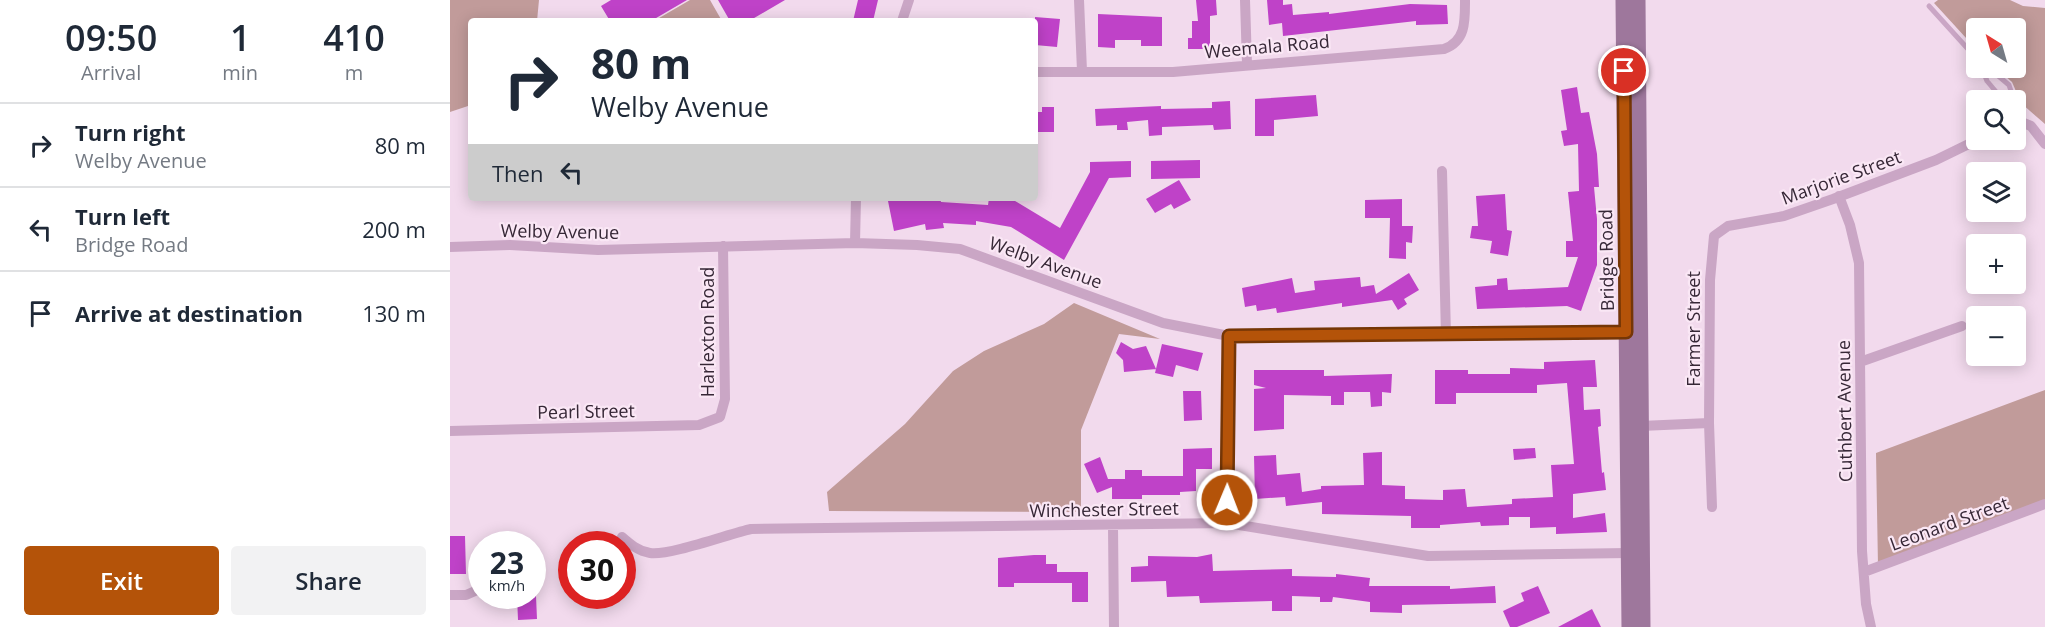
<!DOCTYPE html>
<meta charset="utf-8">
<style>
body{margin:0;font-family:"Open Sans",sans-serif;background:#f2f2f3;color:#1f2937;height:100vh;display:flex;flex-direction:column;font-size:22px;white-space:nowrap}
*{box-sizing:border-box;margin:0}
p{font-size:20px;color:#747a83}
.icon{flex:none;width:33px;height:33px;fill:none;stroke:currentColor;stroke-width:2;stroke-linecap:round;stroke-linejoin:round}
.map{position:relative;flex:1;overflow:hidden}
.drawer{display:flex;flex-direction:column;background:#fff;width:450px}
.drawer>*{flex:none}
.banner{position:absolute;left:18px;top:18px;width:570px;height:183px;border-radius:6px;box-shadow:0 3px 15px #0003;background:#fff;color:#1f2937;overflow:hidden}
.needle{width:39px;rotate:323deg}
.controls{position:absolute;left:1516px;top:18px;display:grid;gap:12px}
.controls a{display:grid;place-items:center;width:60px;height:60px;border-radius:6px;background:#fff;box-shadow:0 3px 15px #0003;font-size:30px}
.speed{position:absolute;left:18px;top:531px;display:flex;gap:12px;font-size:30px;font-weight:700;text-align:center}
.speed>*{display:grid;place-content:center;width:78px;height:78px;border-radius:50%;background:#fff;box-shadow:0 3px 15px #0003;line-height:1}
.speed small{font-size:15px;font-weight:400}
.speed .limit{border:9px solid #d22;background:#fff;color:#111}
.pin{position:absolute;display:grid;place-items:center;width:51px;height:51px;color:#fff;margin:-26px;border:3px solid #fff;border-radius:50%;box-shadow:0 2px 6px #0007}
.me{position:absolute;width:66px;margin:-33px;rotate:1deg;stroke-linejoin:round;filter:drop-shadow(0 0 4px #0008)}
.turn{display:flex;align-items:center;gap:21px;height:126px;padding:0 24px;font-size:27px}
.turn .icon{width:78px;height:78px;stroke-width:2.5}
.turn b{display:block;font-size:42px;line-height:51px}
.then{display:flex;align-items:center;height:57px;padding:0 24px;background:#0003;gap:12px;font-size:22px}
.eta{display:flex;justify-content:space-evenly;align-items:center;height:102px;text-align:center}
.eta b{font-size:36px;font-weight:600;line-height:42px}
.primary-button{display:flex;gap:12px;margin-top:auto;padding:12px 24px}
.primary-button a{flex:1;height:69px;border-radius:6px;background:#b45309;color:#fff;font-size:24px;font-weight:600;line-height:69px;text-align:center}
.primary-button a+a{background:#f2f2f3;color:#1f2937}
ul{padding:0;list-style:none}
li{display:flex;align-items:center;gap:18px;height:84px;padding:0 24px;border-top:2px solid #e0e1e3}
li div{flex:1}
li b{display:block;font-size:22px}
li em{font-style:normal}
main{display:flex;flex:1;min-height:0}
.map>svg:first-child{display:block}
</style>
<main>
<section class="drawer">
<div class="eta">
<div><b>09:50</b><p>Arrival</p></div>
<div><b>1</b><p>min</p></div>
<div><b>410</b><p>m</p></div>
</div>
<ul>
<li><svg class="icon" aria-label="right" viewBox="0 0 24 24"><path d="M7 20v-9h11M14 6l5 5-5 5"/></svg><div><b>Turn right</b><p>Welby Avenue</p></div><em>80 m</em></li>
<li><svg class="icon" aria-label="left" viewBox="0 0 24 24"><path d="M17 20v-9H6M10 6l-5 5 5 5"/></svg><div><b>Turn left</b><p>Bridge Road</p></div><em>200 m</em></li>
<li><svg class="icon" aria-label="arrive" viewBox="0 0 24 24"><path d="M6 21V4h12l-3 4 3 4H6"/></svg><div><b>Arrive at destination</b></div><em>130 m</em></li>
</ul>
<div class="primary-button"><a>Exit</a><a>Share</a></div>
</section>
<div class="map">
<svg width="1595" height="627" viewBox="0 0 1595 627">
<rect width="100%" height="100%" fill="#f2daed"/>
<path fill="#c19b9a" d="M0,0H89L87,21H21V105L0,112Z
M240,0H260L272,21H204Z
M1488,0H1560L1573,6L1595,8V124L1571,103L1562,82L1546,68H1566V28H1527V50L1484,3Z
M624,303L710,339L669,334L631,430V512L379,511L377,492L455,424L503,371L534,351L594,324Z
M1595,390V504L1428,566L1426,453Z"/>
<path fill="#bf42c8" d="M161,0H237L201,21H160L151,6Z
M268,0H335L299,21H280Z
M408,0H428L423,21H403Z
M746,0H766L767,15L760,16V49H738V38H742V21H748Z
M817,0H833V5L842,4L843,15L879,12V14L960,4L997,5L998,24L966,25V21L833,36L832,23L819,25Z
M648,14L712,17V46H691V40H665V48L648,47Z
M585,17L610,19L607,47L585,45Z
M1127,87L1131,113L1139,112L1147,154L1149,187H1144L1147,219V265L1131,311L1117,306L1027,309L1025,287L1047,285V279L1057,278L1058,290L1118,287L1128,257H1116V241H1123L1118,192L1129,191L1128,144L1114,146L1111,131L1117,130L1111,90Z
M866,95L868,116L824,120V136H805V99Z
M780,101L781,129L764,130L763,125L712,127V135L699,136L698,120L677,122L678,130H667V125L646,126L645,109L711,106V109L762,108V102Z
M592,107H604V132H585V112H592Z
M750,160V178L701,179V161Z
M681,161V177L659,178L614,260L561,227L526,221V225L493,223L494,228L476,230L475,224L444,231L438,201L452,198H490L491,202L538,205L539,198H560L610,228L640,172V162Z
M729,180L741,200L724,209L721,204L705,213L696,199Z
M1055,194L1057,230L1062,231L1058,256L1040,253L1042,241L1020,238L1022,226H1028L1026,196Z
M952,199V226H963L962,243L956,242V259L939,258L940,218H915V200Z
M959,273L969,290L954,299L957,304L948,310L942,300L892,307V303L827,313L826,308L807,311L806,305L795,307L792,288L842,278L845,293L865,290L864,281L910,277L911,287L924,285L926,294Z
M671,342L683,349L696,346L706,369L674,372L673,360L666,353Z
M712,344L753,353L748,371L726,365L723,377L705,373Z
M1145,360L1147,387H1133L1134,410L1150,409L1151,426L1148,427L1152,473L1154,472L1156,490L1123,494V518L1155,513L1157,532L1106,534V527L1080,528V517H1059V525L1031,526L1030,522L990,525V528H961V516L872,514V502L836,506L835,497L805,499L804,456L826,455L827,475L850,473L852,492L871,489V486L914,485L913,453L932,452V485L955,486V499L993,500V490L1015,489L1017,507L1062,504V499L1103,497L1101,465L1124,464L1117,383L1087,385V393H1006V404H985V370H1018V374H1060V368L1094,369V362Z
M804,370H874V376L942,374L941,393L932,392V406L921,407L920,392H894V405H881V396L834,395V429L804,431V389L816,388L804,385Z
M733,391H751L752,420L734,421Z
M762,448V469H746V491L730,492V495H692V499H662V487L647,493L634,464L650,457L658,479H675V470H692V476H733V449Z
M1085,448L1086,458L1064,460L1063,449Z
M0,536H15L16,574H0Z
M762,554L763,571L842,569V576L886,577V574L920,578L919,586H1000V589L1045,586L1046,603L952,605V613L920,612V602L883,597L882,602H870V597L842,596V611H822V601L750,603L749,596L717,597L716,581L681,582V567L698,566V556L747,557Z
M584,555H596V564H607V572H638V602H622V583H564V587H548V558Z
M1088,586L1100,613L1067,627H1060L1053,611L1074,601L1071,593Z
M67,596H86L87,619L68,620Z
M1142,609L1151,627H1108L1129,616Z"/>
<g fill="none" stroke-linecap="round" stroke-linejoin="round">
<path stroke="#caa6c5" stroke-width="5" d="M1479,6L1527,59
M1532,68L1537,81L1553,100
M1539,68L1559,85L1564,100
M1566,104L1575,122"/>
<path stroke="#caa6c5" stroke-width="10" d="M629,0L632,71
M795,0L797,64
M452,21L459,0
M585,72H723L994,49C1016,41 1015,21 1015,0
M1566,120L1581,126L1595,144
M992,171L996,336
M1389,196L1400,225L1409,263L1412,551L1416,604L1421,627
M405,243L406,198
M0,247L60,245L148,250L405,243L467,245L510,249L713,323L779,336L1176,331
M1410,362L1512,326
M1191,426L1259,423
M0,431L249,425L270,417L275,399L273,246
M1262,507L1259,423L1260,280L1264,236L1278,226L1334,216L1383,199L1486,160L1527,140
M777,523L779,336
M663,527L664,627
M172,537C180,544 188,551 200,553C218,556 279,534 301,529L777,523L978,556L1178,553
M1414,572L1595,504
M0,595H16L32,588"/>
<path stroke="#9e779c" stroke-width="15" d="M1173,0L1179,627
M1188,0L1193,627"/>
</g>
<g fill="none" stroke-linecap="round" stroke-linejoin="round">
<g stroke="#753606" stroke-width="15">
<path id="route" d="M777,500L779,336L1176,332L1174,71"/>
</g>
<use href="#route" stroke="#b45309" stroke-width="10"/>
</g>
<g text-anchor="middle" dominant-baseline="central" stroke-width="4.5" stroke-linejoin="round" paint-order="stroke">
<g font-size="18" fill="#362736" stroke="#fae7f5">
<text transform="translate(817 46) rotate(-5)">Weemala Road</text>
<text transform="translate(1391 177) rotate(-20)">Marjorie Street</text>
<text transform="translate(110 231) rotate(1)">Welby Avenue</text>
<text transform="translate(1156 260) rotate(-91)">Bridge Road</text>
<text transform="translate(596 262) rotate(20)">Welby Avenue</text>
<text transform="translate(1243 329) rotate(-90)">Farmer Street</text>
<text transform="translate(257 332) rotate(-90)">Harlexton Road</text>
<text transform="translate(136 411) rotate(-1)">Pearl Street</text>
<text transform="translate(1394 411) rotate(-91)">Cuthbert Avenue</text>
<text transform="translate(654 509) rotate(-1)">Winchester Street</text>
<text transform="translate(1499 523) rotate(-20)">Leonard Street</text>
</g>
</g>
</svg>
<div class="controls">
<a><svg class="needle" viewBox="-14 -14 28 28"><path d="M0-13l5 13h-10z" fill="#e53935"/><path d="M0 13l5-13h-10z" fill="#747a83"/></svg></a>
<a><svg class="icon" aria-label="search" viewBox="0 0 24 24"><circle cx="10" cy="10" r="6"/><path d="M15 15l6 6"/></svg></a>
<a><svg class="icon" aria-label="layers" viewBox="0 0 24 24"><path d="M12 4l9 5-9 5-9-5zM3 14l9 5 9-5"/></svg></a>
<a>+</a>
<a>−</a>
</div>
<div class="speed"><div>23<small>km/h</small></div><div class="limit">30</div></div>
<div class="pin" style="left:1174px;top:71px;background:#d93025"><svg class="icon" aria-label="arrive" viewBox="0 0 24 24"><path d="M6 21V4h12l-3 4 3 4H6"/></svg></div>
<svg class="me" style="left:777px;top:500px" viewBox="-20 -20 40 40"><circle r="17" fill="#b45309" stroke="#fff" stroke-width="3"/><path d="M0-11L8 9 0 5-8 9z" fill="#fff"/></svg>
<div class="banner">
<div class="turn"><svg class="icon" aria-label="right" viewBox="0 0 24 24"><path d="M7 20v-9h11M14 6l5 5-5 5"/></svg><div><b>80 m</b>Welby Avenue</div></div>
<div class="then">Then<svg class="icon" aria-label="left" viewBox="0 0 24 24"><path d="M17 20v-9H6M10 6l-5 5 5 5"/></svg></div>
</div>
</div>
</main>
